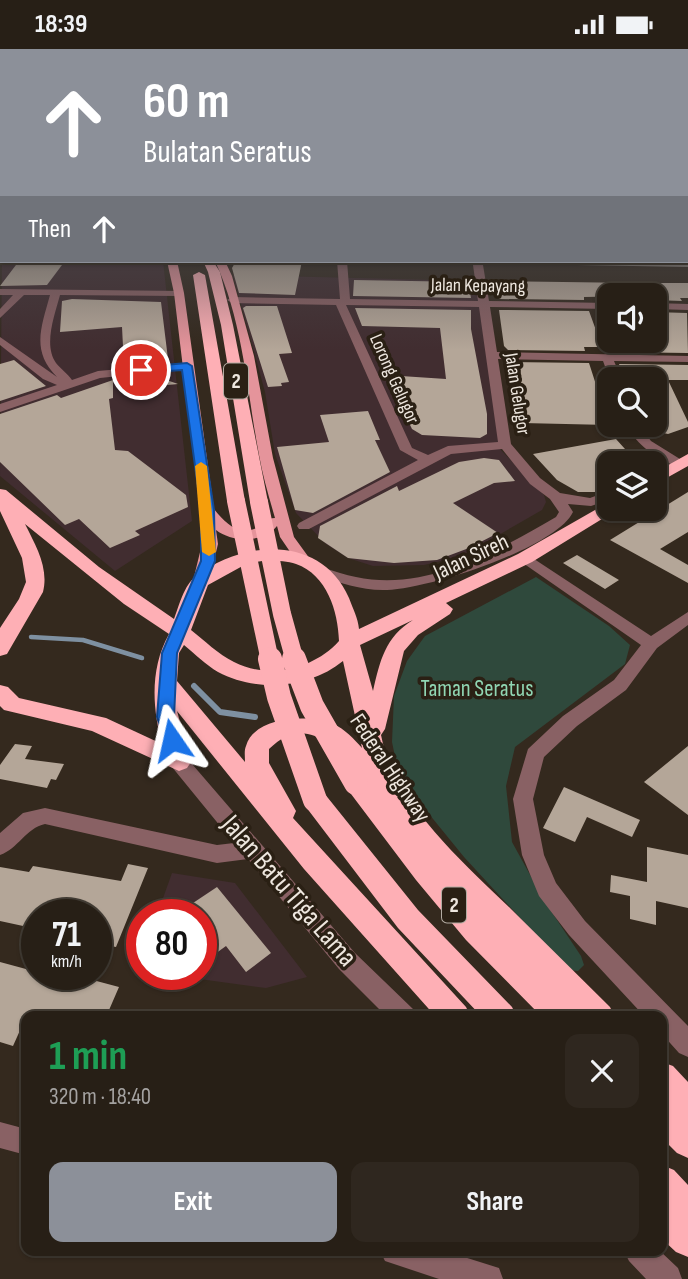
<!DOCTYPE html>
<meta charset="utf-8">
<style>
body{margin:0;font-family:"Sofia Sans Condensed",sans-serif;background:#2f271f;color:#f1f3f6;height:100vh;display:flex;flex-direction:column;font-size:26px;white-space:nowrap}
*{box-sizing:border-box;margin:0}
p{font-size:23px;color:#a4a2a1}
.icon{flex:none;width:38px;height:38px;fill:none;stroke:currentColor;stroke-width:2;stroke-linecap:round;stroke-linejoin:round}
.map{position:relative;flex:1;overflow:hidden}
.side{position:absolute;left:21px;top:962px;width:646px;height:245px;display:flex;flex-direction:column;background:#271f16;border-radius:14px;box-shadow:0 2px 5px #0004,0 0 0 2px #433d35}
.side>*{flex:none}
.banner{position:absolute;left:0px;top:0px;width:690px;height:214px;box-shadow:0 2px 5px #0004,0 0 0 2px #433d35;background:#8c9099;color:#fff;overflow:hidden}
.tools{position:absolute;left:597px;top:234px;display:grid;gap:14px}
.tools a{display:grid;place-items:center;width:70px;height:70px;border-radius:14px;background:#271f16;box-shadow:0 2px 5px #0004,0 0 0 2px #433d35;font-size:35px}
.speed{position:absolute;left:21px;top:850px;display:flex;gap:14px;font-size:35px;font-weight:700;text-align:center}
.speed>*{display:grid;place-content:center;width:91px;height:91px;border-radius:50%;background:#271f16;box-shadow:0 2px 5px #0004,0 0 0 2px #433d35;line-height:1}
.speed small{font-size:18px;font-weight:400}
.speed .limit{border:10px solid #d22;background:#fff;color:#111}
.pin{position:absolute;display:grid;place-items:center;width:60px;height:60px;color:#fff;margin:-30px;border:4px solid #fff;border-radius:50%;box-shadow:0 2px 7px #0007}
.me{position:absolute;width:77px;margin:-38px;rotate:349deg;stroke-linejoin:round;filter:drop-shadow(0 0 5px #0008)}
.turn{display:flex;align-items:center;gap:24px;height:147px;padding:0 28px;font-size:32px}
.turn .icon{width:91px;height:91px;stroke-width:2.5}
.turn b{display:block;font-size:49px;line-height:60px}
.then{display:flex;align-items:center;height:66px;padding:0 28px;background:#0003;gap:14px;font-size:26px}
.round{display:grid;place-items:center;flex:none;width:74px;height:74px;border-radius:14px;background:#2f271f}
.overview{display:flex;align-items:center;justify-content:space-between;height:119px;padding:0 28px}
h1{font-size:42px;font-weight:700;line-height:52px;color:#1e9e55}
.cta{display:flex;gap:14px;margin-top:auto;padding:14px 28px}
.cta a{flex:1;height:80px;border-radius:14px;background:#8c9099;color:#fff;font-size:28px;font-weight:700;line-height:80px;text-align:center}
.cta a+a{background:#2f271f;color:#f1f3f6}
.status{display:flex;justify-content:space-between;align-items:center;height:49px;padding:0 35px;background:#271f16;direction:ltr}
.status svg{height:19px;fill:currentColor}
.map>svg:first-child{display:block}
</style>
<div class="status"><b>18:39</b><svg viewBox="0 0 49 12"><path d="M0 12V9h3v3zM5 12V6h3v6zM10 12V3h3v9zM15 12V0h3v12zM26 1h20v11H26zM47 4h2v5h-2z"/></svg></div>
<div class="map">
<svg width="688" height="1230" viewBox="0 0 688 1230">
<rect width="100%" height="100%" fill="#34291e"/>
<path fill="#412d30" d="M2,206V212H163L192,472L115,522L0,427Z
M233,226L477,232L500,400L544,446L546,453L542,461L462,507L424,516L373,517L348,509L326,495L296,464L275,405L265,343Z
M172,824L235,834L307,928L266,939L170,926H201V866H157Z"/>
<path fill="#2f493c" d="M536,528L609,577L630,596L625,615L515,698L506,737L512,793L545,853L581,907L584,916L578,922L568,921L464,808L416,749L398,722L392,693L394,647L407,612L425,587Z"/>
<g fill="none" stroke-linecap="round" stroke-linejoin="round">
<path stroke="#7e90a1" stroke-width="4.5" d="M31,588L83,591L142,609"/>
<path stroke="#7e90a1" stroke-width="6" d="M194,637L220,663L255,668"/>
</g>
<path fill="#b4a698" d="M19,212H65L47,236L0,237Z
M236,212H302L295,246L239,244L232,219Z
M354,231L468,233L471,249L353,247Z
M494,232L637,234V247L584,248V251L499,250Z
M654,234H688V249H680L682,252L654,251Z
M72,250L161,253L168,310L159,314L124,317L122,278L60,283L62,252Z
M246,257H277L292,304L279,305L289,333L281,334L282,337L268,338L243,259Z
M355,259L471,261V280L487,365V385L480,389L422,386L412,380L386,326L446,330L440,279L362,277Z
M499,261L589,262L597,284H609V298H584L585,302L508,301L504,297Z
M654,263L687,264L688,304L614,303L609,292H661L654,278Z
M14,311L46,337L0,352V315Z
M509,313L589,314L609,376L522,374L514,324H510Z
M619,315L688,316V331H668L688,373V378L668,385L659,383L654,377V331L625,330Z
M152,326L178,335L125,340L124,329Z
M113,331V349L109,350L115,401L128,402L186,446L188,458L135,482L140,486L110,499L79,470L65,476L0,413V365L57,346L61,349Z
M368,362L380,391H375L390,423L313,464L295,461L277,398L329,393L320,366Z
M616,390L634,410L623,415H609V434L595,443H578L557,431L533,405Z
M484,409L499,411L515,432L494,434L453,454L498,484L469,499L437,511L394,514L348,509L318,489L320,477L397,437L399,442L459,413Z
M688,443V483L660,500L688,516V534L610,491Z
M577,506L619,531L605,540L563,514Z
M15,695L32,697L25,710L64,715L56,731L51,730L47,739L0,730V716Z
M688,697V766L644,733Z
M564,738L640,771L632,788L587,768L575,793L543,779Z
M647,798L688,806V859L656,852V876L630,870V847L610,843L611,826L647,833Z
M128,815L148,819L116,898L96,894V866H37V880L0,872V818L29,823L33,817L121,832Z
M217,838L271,904L246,923L226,897L201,915V865L193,854Z
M0,913L37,923V926L71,932L74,926L119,938L106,968H26L13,997L0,993Z"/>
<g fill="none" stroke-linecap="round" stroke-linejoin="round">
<path fill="#896164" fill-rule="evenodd" d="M0,133H2V137H0Z
M337,212H347L350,250L478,252L473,216L475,212H485L483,216L489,252L609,254V260L490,258L497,303L688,307V313L614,312L622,331H610L603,312L498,310L511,395L540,429L560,444L590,449L609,442V451L591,457L568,455L573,463C556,499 428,540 387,541C363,542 341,534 318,527L316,524L324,519C335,522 345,526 356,528C427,543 497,502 556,468L559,463L550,450L530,435L502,400L451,405L309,480H299L297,477L299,474L418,411L400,401L336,256L232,254L227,251L232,248L340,250ZM346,256L479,258L498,393L448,397L428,406L412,399Z
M0,240L183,242V246L179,247L60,246C55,265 43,296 56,314C61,320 67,324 72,331L98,322L187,314L193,317L187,320L100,329L0,363V355L57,336L43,330L0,296V288L57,328C31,302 41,279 50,246H24L0,269V260L13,246H0Z
M654,254L688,255V261L654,260Z
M627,376H639L651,392L688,415L681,419L676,418C656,407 637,398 627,376Z
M525,504L651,587L688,563V576L657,599L626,641L577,677L544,708L533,750L544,806L556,834L585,872L688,977V1008L679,1004L662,985V968H645L569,886L539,847L522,806L513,750L528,700L563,667L614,631L641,596L520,512L517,509L520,506Z
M179,705L186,708L355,904L413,960L416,968H387L339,920L248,810L217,814L45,775C26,779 18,800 0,806V784L23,764L45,759L217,796L234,794L172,718L169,713L172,708Z
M0,1073L26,1080V1106L0,1099Z
M380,1202H445L499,1219L503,1230H439L385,1212Z
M624,1202H660L678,1219L682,1230H646L629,1212Z"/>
<path fill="#e5949b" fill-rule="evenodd" d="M0,196H2V202H0Z
M167,212H177L184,244L214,460C225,474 241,490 260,477C267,473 266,469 275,469C269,448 263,428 259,406C247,342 243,272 215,212H225L232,227L254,307L273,409L294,488L310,510L307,513H297L280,488L277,477C263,494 233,494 216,481L218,495L209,532L201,537L193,532L202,495L200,461L174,244Z"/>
<path fill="#feafb5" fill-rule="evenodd" d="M0,155H2V161H0Z
M203,212H213L220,223L233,276L268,453L259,458L250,453L221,276L208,223Z
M199,223L205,226L245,452L236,457L227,452L193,226Z
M688,405V417L654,436V424Z
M0,440L6,441L99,518L174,570C179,557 184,536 196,527C244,490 322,486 349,549C353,560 358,569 359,580L518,505L609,453V460L615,462L532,513L446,554L453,560L450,565L418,586L404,602L385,680L381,686C394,754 464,814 511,860C544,893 577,925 610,958L615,968H579L576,964L578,968H542L466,891L416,831L348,741L344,734L348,727L359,725C333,697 306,664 269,700V714L296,762L293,769L466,958L471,968H436L304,820L177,662L191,713L187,719L179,722L92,682L4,661L0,657V636L8,638L19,649L106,669L162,695C152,658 150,619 169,585L124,555L25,475C36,497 49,519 43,543L7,605L0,607V579L19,550L26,533L22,509L0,462ZM269,511C278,512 288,512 296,515C327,526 338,562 339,592C314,620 269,631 234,613C218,605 205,592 191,581L208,536L248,514ZM413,571C385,588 380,612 373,642L360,596ZM184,596C195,605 206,616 218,623C257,644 310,639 343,612L362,699C354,690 345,680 333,675C311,665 254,667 246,697C244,701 245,708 245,713L177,632L179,604Z
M315,741L324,744L418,861L512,958L517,968H482L398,879L306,758L303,751L306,744Z
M662,1013L673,1017L688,1033V1109L677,1104L662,1089Z
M662,1116L674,1121L688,1136V1208L676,1203L662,1190Z"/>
<path stroke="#958c82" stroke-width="2" d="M407,212L688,217"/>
<path stroke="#feafb5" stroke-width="18" d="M236,452L270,612
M259,453L282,565L295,612"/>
<path stroke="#feafb5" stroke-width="24" d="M270,610L279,648L315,751
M294,610L312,657L356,734"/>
</g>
<linearGradient id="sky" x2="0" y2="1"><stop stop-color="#1d1710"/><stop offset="0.43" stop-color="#4a494c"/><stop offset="1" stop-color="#4a494c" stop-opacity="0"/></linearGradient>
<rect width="688" height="301" fill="url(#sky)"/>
<path fill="#1a73e8" stroke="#114b97" stroke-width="2" d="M187,314L192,317L214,461L215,512L177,604L174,668L181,691L178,695H166L157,668L162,604L201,512V461L182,321L141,324L136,321L141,318Z"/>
<path fill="#f59e0b" d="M201,413L207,417L216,503L209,507L202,503L195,417Z"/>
<g text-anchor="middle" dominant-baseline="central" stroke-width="7" stroke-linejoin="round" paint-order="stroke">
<g font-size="19" fill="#eee7df" stroke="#2a2014">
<text transform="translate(478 237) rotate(1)">Jalan Kepayang</text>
<text transform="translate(394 330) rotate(66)">Lorong Gelugor</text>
<text transform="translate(517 345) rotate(81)">Jalan Gelugor</text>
</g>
<g fill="#2a2014" stroke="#b3aba2" stroke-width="2">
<rect x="224" y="314.5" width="24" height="35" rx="5"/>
<rect x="442" y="838.5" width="24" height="35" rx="5"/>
</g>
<g font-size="21" font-weight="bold" fill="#eee7df">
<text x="236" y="332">2</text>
<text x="454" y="856">2</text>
</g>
<g font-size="23" fill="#eee7df" stroke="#2a2014">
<text transform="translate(471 508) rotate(-25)">Jalan Sireh</text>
<text transform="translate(390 719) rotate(56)">Federal Highway</text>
</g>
<g font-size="23" fill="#90d6b3" stroke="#2a2014">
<text x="477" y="640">Taman Seratus</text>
</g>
<g font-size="28" fill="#eee7df" stroke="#2a2014">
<text transform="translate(289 842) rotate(49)">Jalan Batu Tiga Lama</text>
</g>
</g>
</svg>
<div class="tools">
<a><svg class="icon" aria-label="sound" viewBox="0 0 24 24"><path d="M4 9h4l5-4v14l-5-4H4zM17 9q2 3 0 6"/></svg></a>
<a><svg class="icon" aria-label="search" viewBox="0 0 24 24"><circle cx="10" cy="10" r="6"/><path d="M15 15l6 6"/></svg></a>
<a><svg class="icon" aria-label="layers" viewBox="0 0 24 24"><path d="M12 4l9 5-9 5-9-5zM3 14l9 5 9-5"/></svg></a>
</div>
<div class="speed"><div>71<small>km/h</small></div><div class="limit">80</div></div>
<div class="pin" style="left:141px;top:321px;background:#d93025"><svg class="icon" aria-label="arrive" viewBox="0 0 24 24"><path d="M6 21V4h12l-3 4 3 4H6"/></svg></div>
<svg class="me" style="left:172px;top:691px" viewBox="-20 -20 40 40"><path d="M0-17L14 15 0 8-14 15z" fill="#1a73e8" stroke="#fff" stroke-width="4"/></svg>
<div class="banner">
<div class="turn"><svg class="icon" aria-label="ahead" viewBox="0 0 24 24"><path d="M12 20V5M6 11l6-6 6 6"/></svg><div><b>60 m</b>Bulatan Seratus</div></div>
<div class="then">Then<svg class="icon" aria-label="ahead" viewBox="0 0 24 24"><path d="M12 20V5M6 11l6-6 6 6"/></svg></div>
</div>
<section class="side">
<div class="overview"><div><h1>1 min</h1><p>320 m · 18:40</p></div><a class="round"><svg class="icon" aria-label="close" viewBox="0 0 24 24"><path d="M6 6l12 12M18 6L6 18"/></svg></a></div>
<div class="cta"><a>Exit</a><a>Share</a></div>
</section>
</div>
